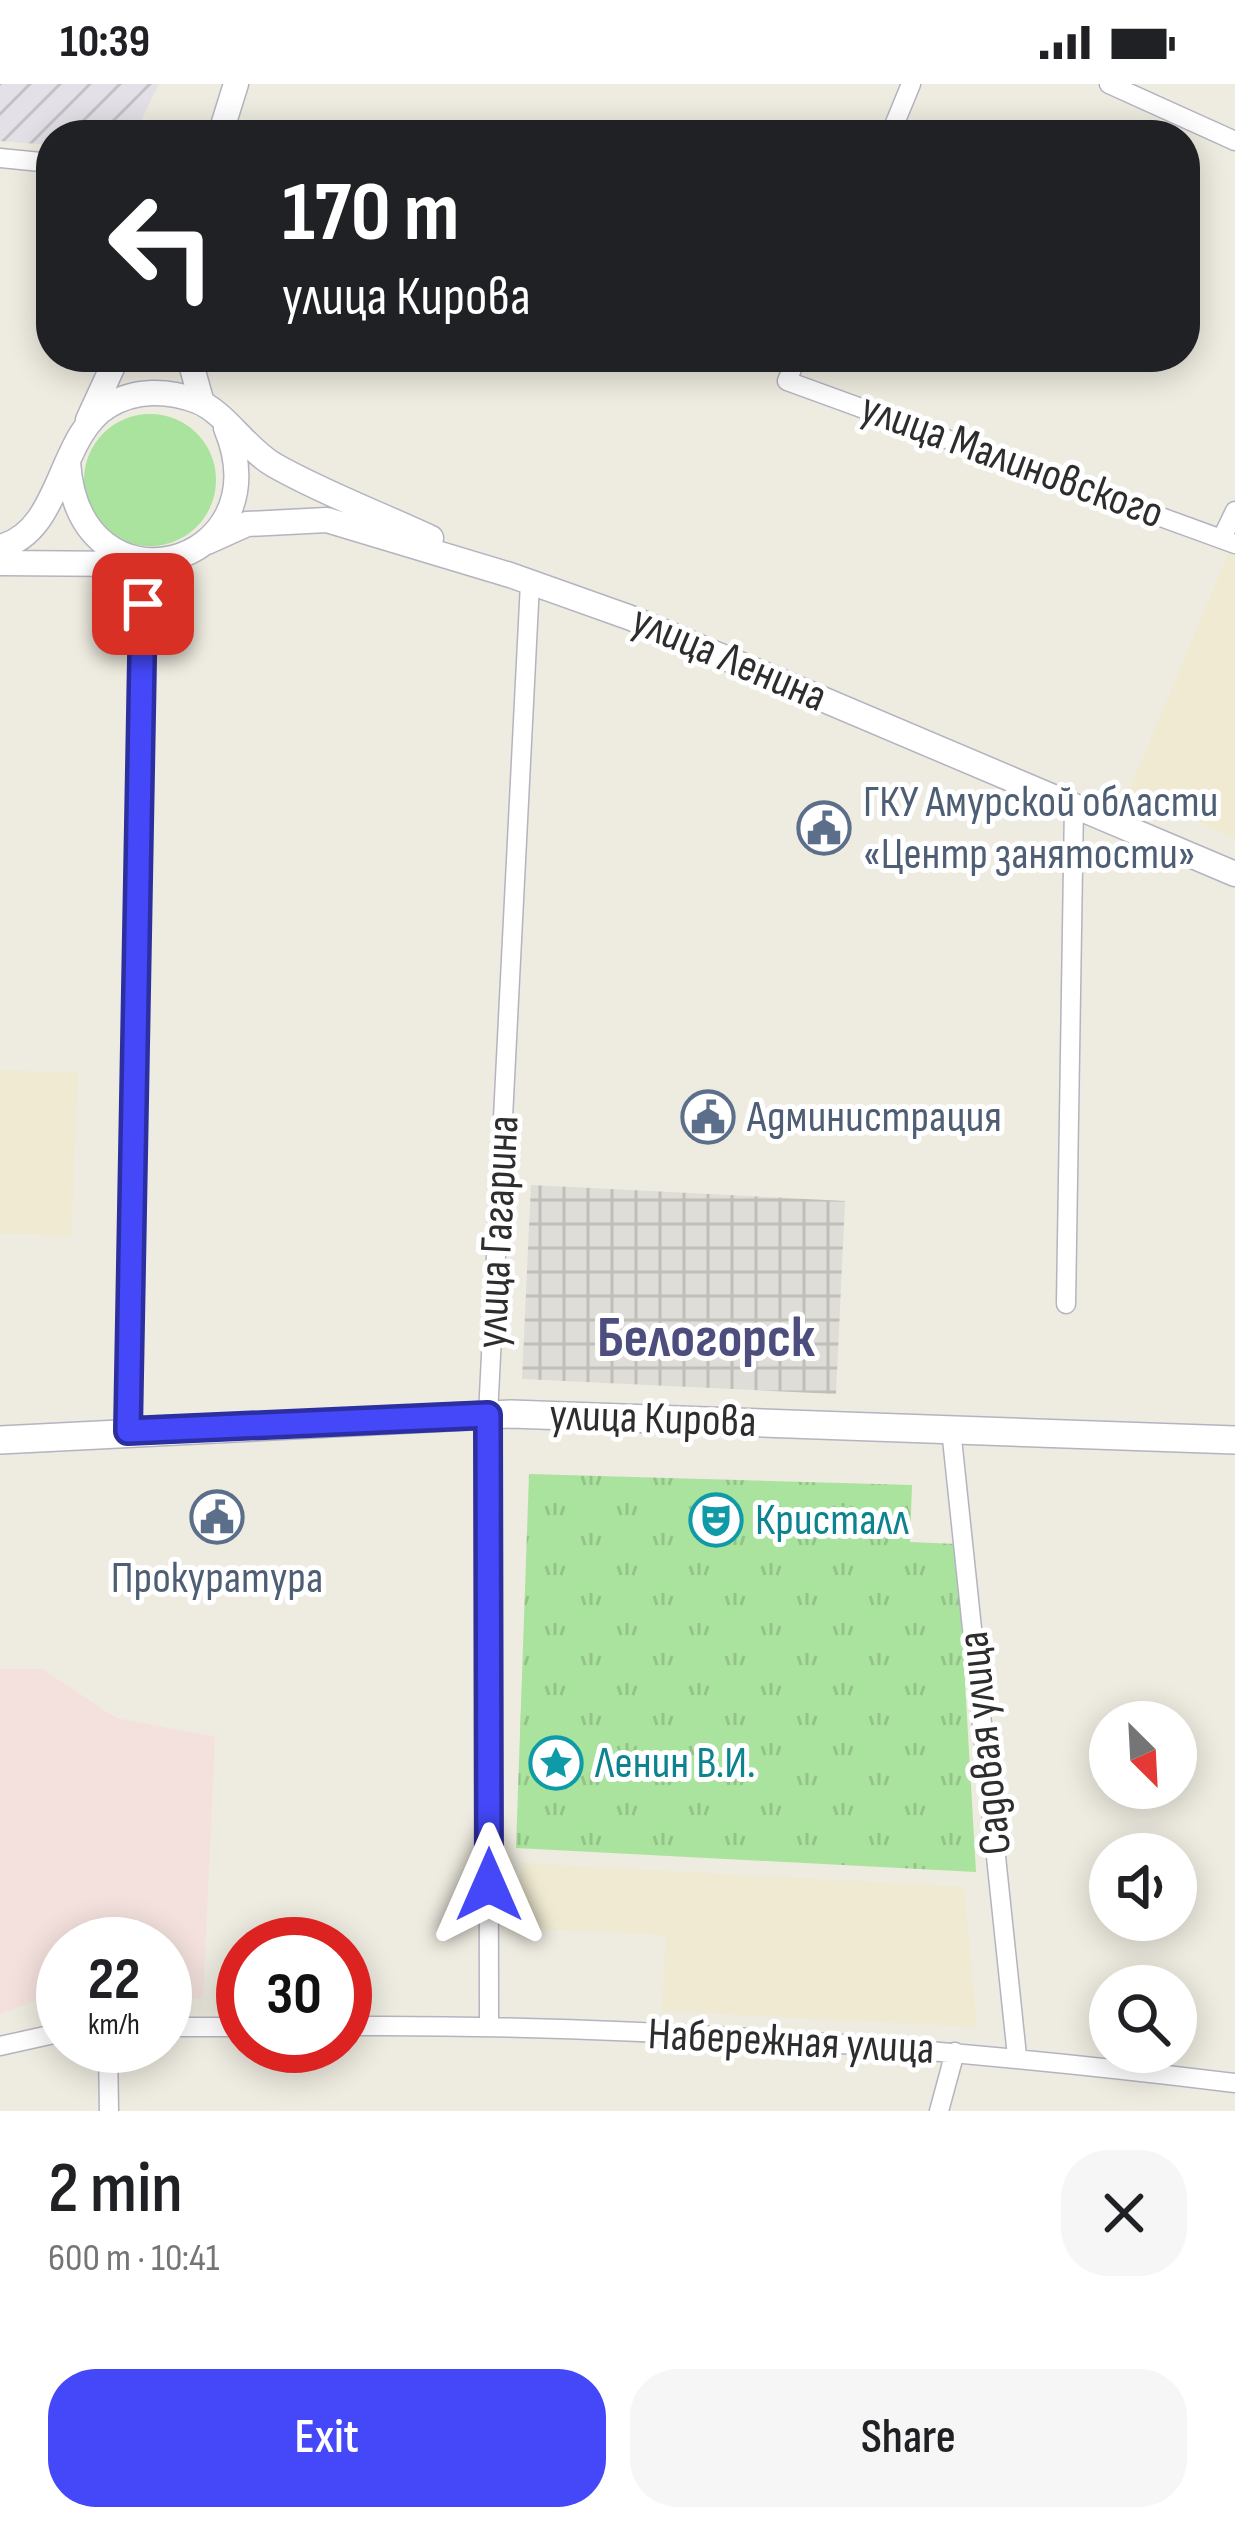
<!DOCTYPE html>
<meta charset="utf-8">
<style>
body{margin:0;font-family:"Sofia Sans Condensed",sans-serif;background:#f6f6f6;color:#202124;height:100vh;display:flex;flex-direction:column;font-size:45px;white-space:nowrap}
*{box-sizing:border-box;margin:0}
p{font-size:39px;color:#757577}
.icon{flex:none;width:66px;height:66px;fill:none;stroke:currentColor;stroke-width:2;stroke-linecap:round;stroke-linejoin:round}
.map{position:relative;height:2027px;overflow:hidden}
.sheet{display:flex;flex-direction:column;background:#fff;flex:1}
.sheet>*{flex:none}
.top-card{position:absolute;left:36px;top:36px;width:1164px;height:252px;border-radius:48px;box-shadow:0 6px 30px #0003;background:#202124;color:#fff;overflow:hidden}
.needle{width:78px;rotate:156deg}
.fabs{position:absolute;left:1089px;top:1617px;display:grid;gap:24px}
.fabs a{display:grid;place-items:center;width:108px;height:108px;border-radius:50%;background:#fff;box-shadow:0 6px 30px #0003;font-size:60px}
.speed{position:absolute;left:36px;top:1833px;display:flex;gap:24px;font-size:60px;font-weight:700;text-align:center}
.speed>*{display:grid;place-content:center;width:156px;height:156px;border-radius:50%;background:#fff;box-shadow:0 6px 30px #0003;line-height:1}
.speed small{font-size:30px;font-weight:400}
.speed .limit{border:18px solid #d22;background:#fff;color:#111}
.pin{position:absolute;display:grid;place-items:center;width:102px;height:102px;color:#fff;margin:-51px;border-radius:24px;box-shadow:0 6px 18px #0006}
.me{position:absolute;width:132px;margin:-66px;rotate:0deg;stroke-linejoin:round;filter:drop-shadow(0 0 9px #0008)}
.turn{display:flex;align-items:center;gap:42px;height:252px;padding:0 48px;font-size:54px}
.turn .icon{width:156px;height:156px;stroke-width:2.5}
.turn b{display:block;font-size:84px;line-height:102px}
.round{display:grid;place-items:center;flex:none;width:126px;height:126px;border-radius:48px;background:#f6f6f6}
.summary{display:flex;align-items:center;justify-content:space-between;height:204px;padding:0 48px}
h1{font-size:72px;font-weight:600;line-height:90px}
.action{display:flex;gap:24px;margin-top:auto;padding:24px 48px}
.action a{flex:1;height:138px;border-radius:48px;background:#4448f8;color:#fff;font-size:48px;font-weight:600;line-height:138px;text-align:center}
.action a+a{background:#f6f6f6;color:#202124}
.status{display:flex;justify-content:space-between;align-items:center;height:84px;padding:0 60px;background:#fff;direction:ltr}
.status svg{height:33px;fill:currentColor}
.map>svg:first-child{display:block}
</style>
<div class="status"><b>10:39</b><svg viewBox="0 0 49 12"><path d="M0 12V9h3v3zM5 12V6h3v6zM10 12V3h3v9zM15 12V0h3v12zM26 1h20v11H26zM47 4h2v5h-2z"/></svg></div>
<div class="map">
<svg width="1235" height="2027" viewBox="0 0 1235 2027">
<defs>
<pattern id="industrial-furrows" width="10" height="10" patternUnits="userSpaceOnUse" patternTransform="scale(3)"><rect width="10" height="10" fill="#e4e0e7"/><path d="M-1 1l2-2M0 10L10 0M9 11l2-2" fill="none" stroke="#c4c0c6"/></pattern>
<pattern id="park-tufts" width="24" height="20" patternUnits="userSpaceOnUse" patternTransform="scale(3)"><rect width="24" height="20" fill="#aae39e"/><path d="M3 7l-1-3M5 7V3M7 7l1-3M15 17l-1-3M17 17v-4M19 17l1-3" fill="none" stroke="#93c388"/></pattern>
<pattern id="plaza-grid" width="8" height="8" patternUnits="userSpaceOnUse" patternTransform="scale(3)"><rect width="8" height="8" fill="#deddd7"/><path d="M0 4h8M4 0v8" fill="none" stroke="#bfbeb9"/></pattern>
</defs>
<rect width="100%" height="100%" fill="#eeebe0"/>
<path fill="url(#industrial-furrows)" d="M0,0H159L134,51H51V61L0,57Z"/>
<path fill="#efead1" d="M1229,468L1235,471V754L1129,707Z
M0,986L78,989L71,1152L0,1149Z
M520,1779L964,1803L977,1943L662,1927L666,1851L519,1844Z"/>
<path fill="#f4e1de" d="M0,1585H42L116,1634L215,1653L203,1914L165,1915V1860H63V1916L35,1917L0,1930Z"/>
<path fill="#aae39e" d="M84 396a66 66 0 1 1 132 0a66 66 0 1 1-132 0Z"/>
<path fill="url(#park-tufts)" d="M529,1390L912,1401L910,1458L957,1460L976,1788L516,1764Z"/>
<path fill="url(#plaza-grid)" d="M531,1101L845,1117L836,1310L522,1295Z"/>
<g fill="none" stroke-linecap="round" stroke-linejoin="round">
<g stroke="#b3b4c0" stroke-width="21">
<path id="minor" d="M1109,0L1235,57
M890,51L911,0
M0,74L51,79
M797,273L787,297L1235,460
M1222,454L1235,427
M1066,1220L1074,721
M951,1345L1017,1972
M128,1347L143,521
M489,1941L488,1331L530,499
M345,1942C642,1940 940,1963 1235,1999
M165,1943H243
M0,1962L63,1948
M108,1962L109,2027
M939,2027L955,1968"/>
</g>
<g stroke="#b3b4c0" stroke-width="27">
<path id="tertiary" d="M220,51L236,0
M189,273L202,319
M88,336L117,273
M68,378C79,539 284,484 226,344
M207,458L247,440L327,436L510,491L631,534L1235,790
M0,463C62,448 58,352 108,322C135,305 168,306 197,317C225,328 246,365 274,381C323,409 380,430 431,454
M0,479L132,480"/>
</g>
<g stroke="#b3b4c0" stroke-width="30">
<path id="secondary" d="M0,1356L511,1330L1235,1356"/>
</g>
<use href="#minor" stroke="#fff" stroke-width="18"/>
<use href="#tertiary" stroke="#fff" stroke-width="24"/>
<use href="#secondary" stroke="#fff" stroke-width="27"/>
</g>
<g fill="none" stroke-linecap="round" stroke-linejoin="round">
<g stroke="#2c2fa1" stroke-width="30">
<path id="route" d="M143,520L128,1347L488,1331L489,1801"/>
</g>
<use href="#route" stroke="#4448f8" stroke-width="21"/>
</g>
<defs>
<g id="civic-ring" transform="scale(2.7)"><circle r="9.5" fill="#fff" stroke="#5c6f8a" stroke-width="1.5"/><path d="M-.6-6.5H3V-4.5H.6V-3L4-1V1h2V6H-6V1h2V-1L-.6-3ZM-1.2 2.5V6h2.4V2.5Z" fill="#5c6f8a"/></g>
<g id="theatre-ring" transform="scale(2.7)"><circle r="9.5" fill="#fff" stroke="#0f9aa8" stroke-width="1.5"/><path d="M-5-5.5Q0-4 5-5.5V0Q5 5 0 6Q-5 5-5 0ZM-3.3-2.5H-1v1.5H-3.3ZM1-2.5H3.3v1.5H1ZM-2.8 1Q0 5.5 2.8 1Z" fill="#0f9aa8"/></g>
<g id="sight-ring" transform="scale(2.7)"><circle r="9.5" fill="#fff" stroke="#0f9aa8" stroke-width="1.5"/><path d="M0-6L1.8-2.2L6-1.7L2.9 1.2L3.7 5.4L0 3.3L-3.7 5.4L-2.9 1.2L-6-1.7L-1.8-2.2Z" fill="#0f9aa8"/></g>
</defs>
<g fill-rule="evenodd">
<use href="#civic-ring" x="824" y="744"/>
<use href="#civic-ring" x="708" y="1033"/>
<use href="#civic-ring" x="217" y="1433"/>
<use href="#theatre-ring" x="716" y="1436"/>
<use href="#sight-ring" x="556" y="1679"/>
</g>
<g text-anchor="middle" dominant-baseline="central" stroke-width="10" stroke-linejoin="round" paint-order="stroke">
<g font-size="45" fill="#2d2d2d" stroke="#fff">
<text transform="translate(1012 377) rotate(20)">улица Малиновского</text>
<text transform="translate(729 575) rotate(23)">улица Ленина</text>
<text transform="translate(498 1148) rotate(-87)">улица Гагарина</text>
<text transform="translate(653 1335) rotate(2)">улица Кирова</text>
<text transform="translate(985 1659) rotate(-96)">Садовая улица</text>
<text transform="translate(791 1958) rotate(3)">Набережная улица</text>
</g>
<g font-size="45" fill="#4e5e75" stroke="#fff" text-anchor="start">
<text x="863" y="718">ГКУ Амурской области<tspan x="863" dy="52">«Центр занятости»</tspan></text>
<text x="747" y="1033">Администрация</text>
<text x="217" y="1494" text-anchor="middle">Прокуратура</text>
</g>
<g font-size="45" fill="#0d838f" stroke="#fff" text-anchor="start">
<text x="755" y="1436">Кристалл</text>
<text x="595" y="1679">Ленин В.И.</text>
</g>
<g font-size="57" font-weight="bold" fill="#4d4e7e" stroke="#fff">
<text x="706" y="1255">Белогорск</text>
</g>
</g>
</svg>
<div class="fabs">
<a><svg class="needle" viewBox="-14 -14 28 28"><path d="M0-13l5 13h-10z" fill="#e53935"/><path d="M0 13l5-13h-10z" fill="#757577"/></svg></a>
<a><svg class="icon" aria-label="sound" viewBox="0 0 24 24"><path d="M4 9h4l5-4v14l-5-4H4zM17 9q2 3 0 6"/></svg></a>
<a><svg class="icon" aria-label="search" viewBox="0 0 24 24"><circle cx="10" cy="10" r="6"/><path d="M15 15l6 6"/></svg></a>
</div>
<div class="speed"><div>22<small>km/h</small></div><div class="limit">30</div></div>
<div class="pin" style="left:143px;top:520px;background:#d93025"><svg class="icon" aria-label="arrive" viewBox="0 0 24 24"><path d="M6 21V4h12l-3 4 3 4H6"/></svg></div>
<svg class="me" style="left:489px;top:1801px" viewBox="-20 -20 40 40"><path d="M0-17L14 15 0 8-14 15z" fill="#4448f8" stroke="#fff" stroke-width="4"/></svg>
<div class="top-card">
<div class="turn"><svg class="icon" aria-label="left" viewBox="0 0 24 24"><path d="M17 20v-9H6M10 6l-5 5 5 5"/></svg><div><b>170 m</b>улица Кирова</div></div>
</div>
</div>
<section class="sheet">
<div class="summary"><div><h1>2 min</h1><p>600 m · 10:41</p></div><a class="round"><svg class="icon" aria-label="close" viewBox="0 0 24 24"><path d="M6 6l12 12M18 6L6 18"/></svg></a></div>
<div class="action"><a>Exit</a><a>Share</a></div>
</section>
